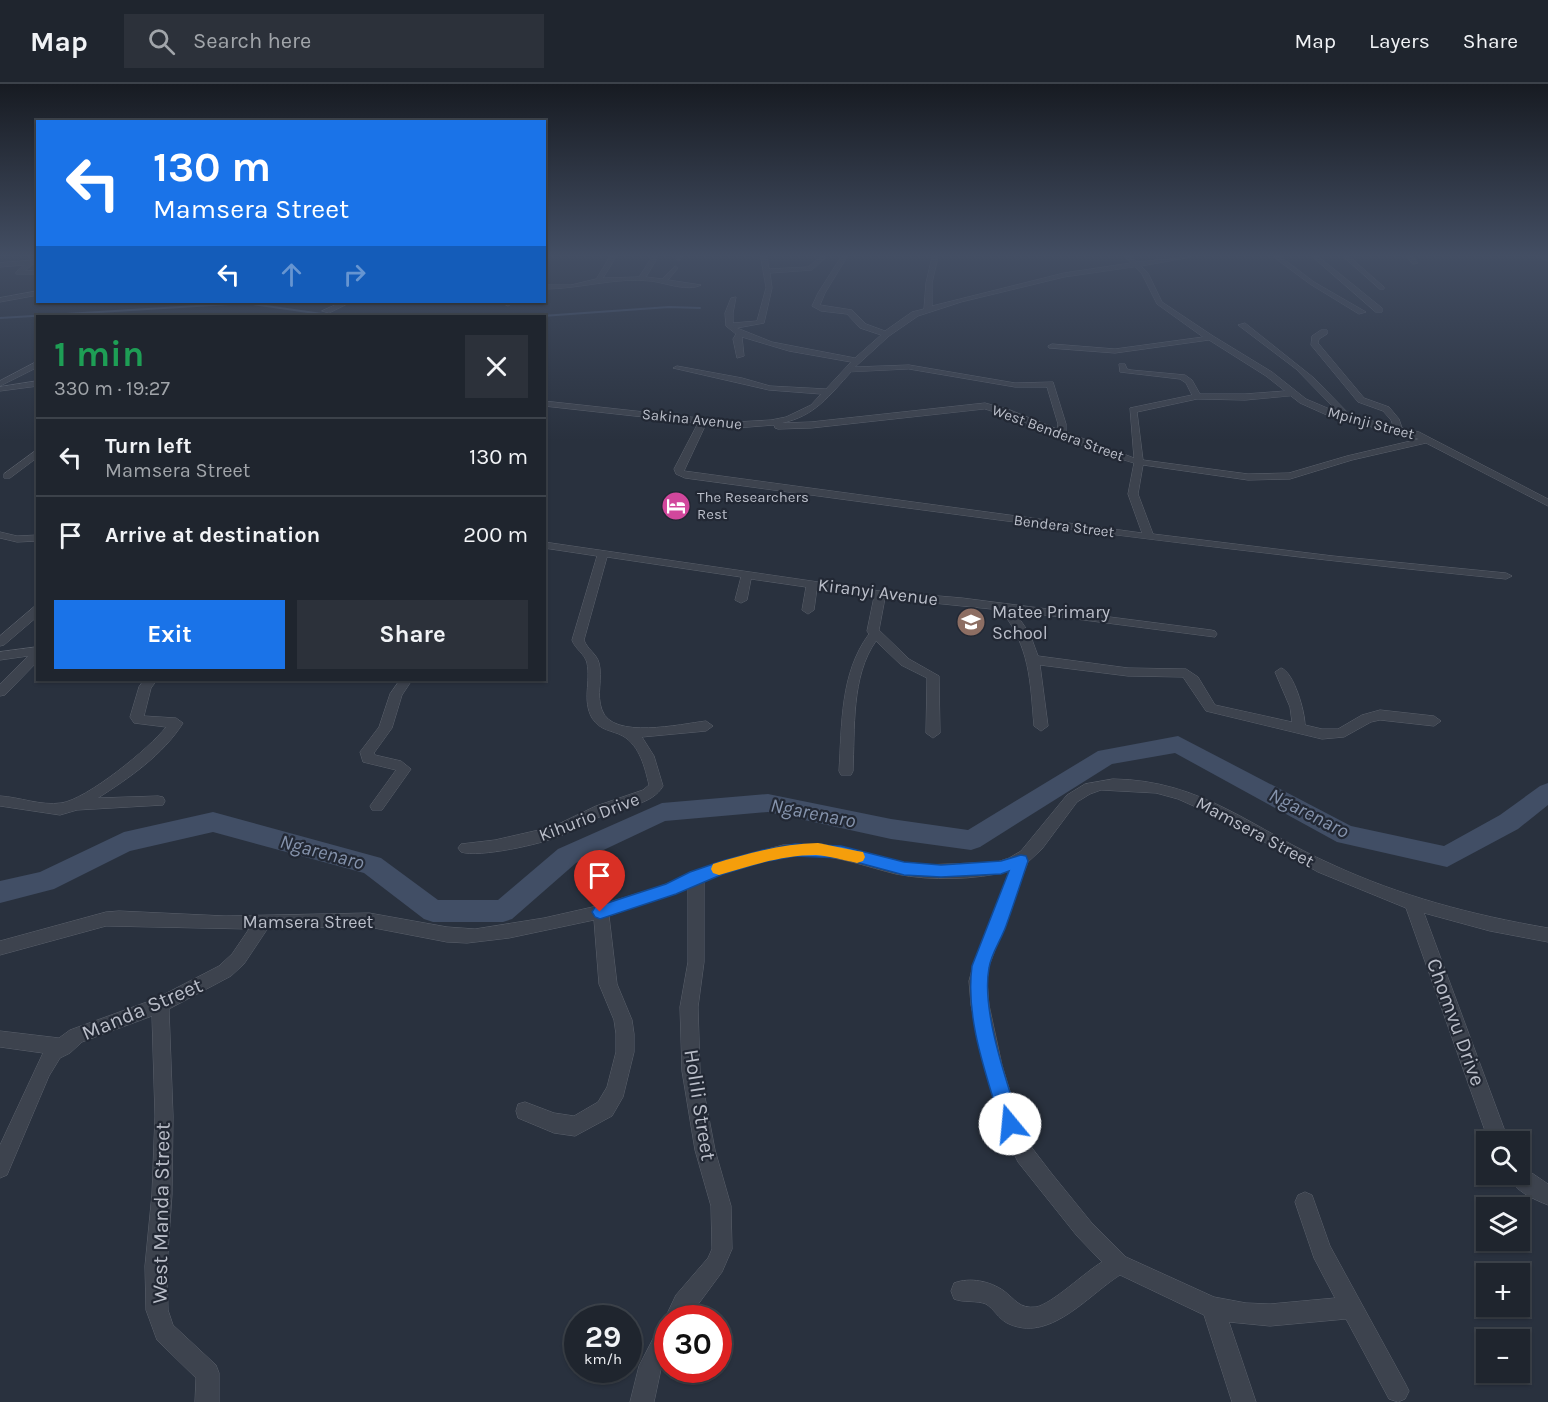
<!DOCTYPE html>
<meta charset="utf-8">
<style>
body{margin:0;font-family:Karla,sans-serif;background:#2c313a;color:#f1f3f6;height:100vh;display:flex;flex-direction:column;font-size:22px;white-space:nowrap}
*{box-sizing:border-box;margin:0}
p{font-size:20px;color:#a1a5aa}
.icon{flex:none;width:33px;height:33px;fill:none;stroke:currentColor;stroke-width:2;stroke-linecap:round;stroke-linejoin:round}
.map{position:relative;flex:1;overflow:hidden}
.sheet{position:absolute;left:36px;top:231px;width:510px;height:366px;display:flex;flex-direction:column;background:#1f252e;border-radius:0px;box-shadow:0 2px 4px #0004,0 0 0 2px #3c424a}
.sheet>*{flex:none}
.banner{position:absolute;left:36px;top:36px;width:510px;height:183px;border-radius:0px;box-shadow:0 2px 4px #0004,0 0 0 2px #3c424a;background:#1a73e8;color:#fff;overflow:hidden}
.tools{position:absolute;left:1476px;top:1047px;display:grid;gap:12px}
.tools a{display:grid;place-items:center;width:54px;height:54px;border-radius:0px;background:#1f252e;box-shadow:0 2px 4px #0004,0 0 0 2px #3c424a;font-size:30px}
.speed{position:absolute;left:564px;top:1221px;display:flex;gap:12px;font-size:30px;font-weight:700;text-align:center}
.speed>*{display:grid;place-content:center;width:78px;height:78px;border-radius:50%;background:#1f252e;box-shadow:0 2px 4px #0004,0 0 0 2px #3c424a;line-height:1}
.speed small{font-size:15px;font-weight:400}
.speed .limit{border:9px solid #d22;background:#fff;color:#111}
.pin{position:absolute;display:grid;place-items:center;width:51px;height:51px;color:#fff;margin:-62px -26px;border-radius:50% 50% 50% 0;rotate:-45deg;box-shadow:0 0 6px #0007}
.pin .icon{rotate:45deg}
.me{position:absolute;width:66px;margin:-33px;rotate:343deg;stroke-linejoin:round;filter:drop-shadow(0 0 4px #0008)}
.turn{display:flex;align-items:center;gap:21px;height:126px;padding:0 18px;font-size:27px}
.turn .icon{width:78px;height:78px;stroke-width:2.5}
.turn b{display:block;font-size:42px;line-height:51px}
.lanes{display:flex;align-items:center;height:57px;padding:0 18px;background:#0003;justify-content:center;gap:30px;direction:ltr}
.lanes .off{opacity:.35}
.round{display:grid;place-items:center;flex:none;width:63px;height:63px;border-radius:0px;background:#2c313a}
.overview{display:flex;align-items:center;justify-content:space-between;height:102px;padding:0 18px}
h1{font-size:36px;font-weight:700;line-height:45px;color:#1e9e55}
.primary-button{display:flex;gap:12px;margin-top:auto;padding:12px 18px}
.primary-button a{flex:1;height:69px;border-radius:0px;background:#1a73e8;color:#fff;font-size:24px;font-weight:700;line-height:69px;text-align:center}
.primary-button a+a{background:#2c313a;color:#f1f3f6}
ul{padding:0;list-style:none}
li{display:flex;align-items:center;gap:18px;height:78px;padding:0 18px;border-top:2px solid #3c424a}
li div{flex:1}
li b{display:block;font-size:22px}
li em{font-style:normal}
header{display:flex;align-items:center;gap:36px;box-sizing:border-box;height:84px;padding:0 30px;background:#1f252e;border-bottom:2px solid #3c424a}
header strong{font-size:28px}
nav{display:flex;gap:33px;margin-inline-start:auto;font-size:21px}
.search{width:420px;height:54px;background:#2c313a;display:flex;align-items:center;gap:15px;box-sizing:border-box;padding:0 21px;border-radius:0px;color:#a1a5aa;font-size:22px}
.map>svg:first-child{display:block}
</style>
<header>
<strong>Map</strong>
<div class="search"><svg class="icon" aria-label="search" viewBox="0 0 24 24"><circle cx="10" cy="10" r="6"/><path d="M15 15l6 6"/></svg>Search here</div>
<nav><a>Map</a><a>Layers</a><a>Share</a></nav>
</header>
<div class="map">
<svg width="1548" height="1318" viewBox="0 0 1548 1318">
<rect width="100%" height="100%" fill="#29313e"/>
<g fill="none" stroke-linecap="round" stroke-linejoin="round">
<path stroke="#414e65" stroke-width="2" d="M542,232L669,223L700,224
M0,234L246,219L329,231L367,232"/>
<path fill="#414e65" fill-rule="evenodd" d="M1178,652L1351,742L1444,762L1500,731L1540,702L1548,699V721L1518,745L1447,783L1337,758L1175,669L1112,680L980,763L971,766L891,755L768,728L665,737L576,779L512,835L503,838H433L424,835L364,789L213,748L130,767L54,805L0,819V797L40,788L124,748L213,728L381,774L438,816H498L558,765L662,719L768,710L891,735L968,746L1098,667Z"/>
<g stroke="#5b616c" stroke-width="1">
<path id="street" d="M610,173H616L603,194L639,193L652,173H658L646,193L662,195L675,182L678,184L668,196L701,201C688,208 666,199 651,197C615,193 580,205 544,205V201H571L596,195Z
M677,173H683L679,177L676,175Z
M761,173H767L769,185L808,183L820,173H826L812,186L770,189L772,204L764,239L737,244L772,258L855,274L881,251L860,244L847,230L821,227L812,222L818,209L841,173H847L825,209L820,221L852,226L866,240L885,247L912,228L924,225L926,199L932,173H938L932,199V222L1064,189L1131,179L1125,173H1131L1137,178L1191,173L1141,182L1148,189L1162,218L1213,252L1272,288L1306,315L1339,329L1296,285L1238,241L1245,239L1314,294L1351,332L1393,342L1391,336L1383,327L1358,318L1311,261L1312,252L1321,246H1327V250L1319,255L1318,259L1364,314L1389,323L1399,335L1402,344L1419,348L1548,415V422L1426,359L1352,376L1290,395L1248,396L1143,381L1138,410L1153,450L1333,472L1506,489L1512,492L1506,495C1231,468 958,431 685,394L676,390L674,385L698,339L544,322V317L736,338L771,336L786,333L811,321L821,310L769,306L673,284L677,282L742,294L770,302L826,305L851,278L789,267L742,253L744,272L737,274L733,255L736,250L726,242L725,229L731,214L736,213L733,229V239L757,237L766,204ZM1135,183L1142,190L1157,220L1203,253L1115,265L1052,260L1048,262L1049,264L1115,269L1209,256L1266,292L1285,307L1245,310H1200L1192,296L1185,291L1131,286L1127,285L1125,280H1119L1120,288L1180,295L1186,299L1192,311L1130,324L1134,374L1066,348V340L1053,298L1015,299L909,281L855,283L889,252L918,232L961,218L1064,193ZM909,285L1015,303H1047L1058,340L1057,345L1010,326L985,319L811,338L782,339C815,332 829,312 851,288ZM1291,312L1300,319L1329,332L1419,355L1347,372L1289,389L1248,390L1143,376L1137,328L1197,315L1245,316ZM985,325C1036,339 1083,365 1134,379L1128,410L1142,449L684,387L706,340L736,344L774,341L775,344L778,345L811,344Z
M1274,173H1281L1314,198L1366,228L1359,230L1310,200Z
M1313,173H1319L1382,224V228H1376Z
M1344,173H1350L1384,203V205H1380Z
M1407,173H1413L1418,179L1413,180Z
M1541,173H1548V177Z
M38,176V180H33L25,187L38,186V190H16V188L24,181L0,183V179Z
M38,207V211L0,218V214Z
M342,218H351L329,229L322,227Z
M507,218H514L508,222L504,220Z
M38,277V283L0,302V297Z
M38,297V302L0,307V303Z
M38,365V373L10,394H4V390Z
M0,448L17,452L38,451V457L17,458L0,454Z
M544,458L880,507L962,514L1211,546L1215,547L1217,550L1215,553L1014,527L1030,550L1038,572L1128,584L1186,585L1198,593L1215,621L1292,638L1290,623L1275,588L1281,584C1294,588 1305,628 1305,641L1322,645H1338L1362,631L1380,626L1434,632L1441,637L1434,642L1380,636L1371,638L1344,653L1322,655L1206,627L1183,593L1128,592L1040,581L1048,642L1041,647L1034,642C1030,595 1030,564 1001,526L885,514L879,546L909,575L939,592L940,649L933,654L926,649L927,594L901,581L876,557C851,592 855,645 853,687L851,691H841L839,687C842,640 840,589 869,550L867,547L874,513L817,504L814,526L808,530L802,526L806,503L751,495L747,516L741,519L735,516L741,493L607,473L584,556C587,565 597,570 599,579C603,594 596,611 602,626C612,656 681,640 706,637L713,642L706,647L642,653L654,672L663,702C652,721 625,722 606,730C591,736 576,746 560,752C542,760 479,774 461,768L458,764L461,760L495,756L552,743L596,722L643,706L649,701C645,684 640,662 623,652C612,646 600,647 592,634C582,616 591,598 587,579C585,570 575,565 572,556L597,472L544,464Z
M34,523H38V532L4,561L0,562V552Z
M38,563V577L5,611L0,612V600L28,572L0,576V568Z
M144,596H157L151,604L144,632L176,634L183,639C163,671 129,694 98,714L158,712L163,713L165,717L163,721L77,726L60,731L0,722V712C19,713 41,722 61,719C86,716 150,664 166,643L134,639L130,633L139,603Z
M400,596H412L402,611L392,644L374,669L375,671L401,677L411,685L382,726H372L370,722L396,686L363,678L360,668L379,643L390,610Z
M1113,695C1203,696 1254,746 1331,780C1400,812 1472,831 1548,844V858L1490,847L1424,829L1509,1058H1489L1406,824L1318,788L1225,736L1178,715L1156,709L1101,706L1090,710L1077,718L1042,765L1028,778L989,882L987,897L989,921L1002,981L1019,1037L1032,1064L1052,1090L1091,1138L1126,1173L1214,1213L1246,1219L1270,1220L1335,1214L1314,1174L1295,1118L1298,1111L1305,1108L1312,1111L1330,1162L1405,1299L1409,1307L1405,1315L1398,1318L1389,1315L1346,1235L1270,1242L1229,1238L1256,1318H1232L1204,1231L1120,1191C1087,1212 1049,1260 1007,1239C998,1234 994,1225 986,1220C976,1216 964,1219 954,1215L951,1207L954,1199C970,1193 990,1197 1004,1207C1015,1215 1019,1225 1036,1223C1052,1220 1085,1188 1102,1178L1077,1152L1018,1078L1003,1047L984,981L971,921L969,897L973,882L1010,787C975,796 931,797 896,790C867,783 840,772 811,772C775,770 737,783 704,796V878L698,923L700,987L715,1066L731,1122L732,1165L722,1188L688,1234H668V1272L661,1285L654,1318H630L639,1282L660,1241L667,1238L665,1234L676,1211L708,1174L712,1165L711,1122L695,1066L682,987L680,923L688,878V804L609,832L617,900L632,936L634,950V968L623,1013L612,1032L575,1052L554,1049L518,1034L516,1027L518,1020L525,1018L554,1029L574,1032L598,1018L607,1003L616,968V950L614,936L599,900L594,836L509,854L467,859L447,858L369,843L268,844L244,880L231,892L169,925L173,1032L172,1110L167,1182L168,1226L173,1241L216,1281L219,1289V1318H195L196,1294L157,1256L146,1226L145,1182L152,1110L155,1032L152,932L82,958L70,969L60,974L49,992L7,1091L0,1094V1061L43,969L0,963V947L59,954L70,946L155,915L219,882L232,870L249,845L106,842L0,871V857L106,828L119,827L225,832L369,829L447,843L475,845L544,834L597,822L661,802L723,777L783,761L822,760L899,778L923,781L997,778L1009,774L1021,767L1067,711L1085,700Z
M1520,1081L1548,1100V1121C1533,1115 1514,1107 1507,1090H1520Z"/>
</g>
<use href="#street" fill="#3d434e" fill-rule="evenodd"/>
</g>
<linearGradient id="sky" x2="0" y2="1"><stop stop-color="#171b22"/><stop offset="0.48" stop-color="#434e63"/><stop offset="1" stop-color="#434e63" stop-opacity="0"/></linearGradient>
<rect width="1548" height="357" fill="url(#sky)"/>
<path fill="#1a73e8" stroke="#114b97" stroke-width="1.5" d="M795,760L841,762L904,778L941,781L1001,777L1021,771L1026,772L1028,777C1021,798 1014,820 1006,842C1001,856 991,870 989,884C981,927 1007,998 1020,1040L1017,1047L1010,1050L1004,1047L1001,1040C986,990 965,934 972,882L1009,787L1001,790L941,793L904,791L841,774L795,772L763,778L723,790L676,810L600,835L595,833L592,828L595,823L666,800L690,788L722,777L763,766Z"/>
<path fill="#f59e0b" d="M818,759L857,767L863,768L865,773L863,777L857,779C844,776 829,772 816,771C782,771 750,782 719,791L713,789L711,785L713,780C748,769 782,760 818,759Z"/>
<defs>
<g id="hotel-disc" transform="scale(1.5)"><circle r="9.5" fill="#d1479c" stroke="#222834"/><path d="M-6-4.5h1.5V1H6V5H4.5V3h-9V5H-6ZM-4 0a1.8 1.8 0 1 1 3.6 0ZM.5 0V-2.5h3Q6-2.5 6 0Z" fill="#fff"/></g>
<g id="school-disc" transform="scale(1.5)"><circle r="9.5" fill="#8d6e63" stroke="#222834"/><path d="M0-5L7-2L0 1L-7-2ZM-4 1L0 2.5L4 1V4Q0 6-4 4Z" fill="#fff"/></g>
</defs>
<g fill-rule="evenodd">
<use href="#hotel-disc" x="676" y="422"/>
<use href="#school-disc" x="971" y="538"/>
</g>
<g text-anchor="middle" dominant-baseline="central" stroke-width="4.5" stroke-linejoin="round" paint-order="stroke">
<g font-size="15" fill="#babec9" stroke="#222834">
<text transform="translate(692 335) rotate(6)">Sakina Avenue</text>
<text transform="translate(1371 339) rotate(15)">Mpinji Street</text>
<text transform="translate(1058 349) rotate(20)">West Bendera Street</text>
<text transform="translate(1064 442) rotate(7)">Bendera Street</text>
</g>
<g font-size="15" fill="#babec9" stroke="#222834" text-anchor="start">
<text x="697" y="413">The Researchers<tspan x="697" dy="17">Rest</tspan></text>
</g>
<g font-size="18" fill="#babec9" stroke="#222834">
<text transform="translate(878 508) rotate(7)">Kiranyi Avenue</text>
<text transform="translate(589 733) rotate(-21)">Kihurio Drive</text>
<text transform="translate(1255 748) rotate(28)">Mamsera Street</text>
<text x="308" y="838">Mamsera Street</text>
</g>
<g font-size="18" fill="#babec9" stroke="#222834" text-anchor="start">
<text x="992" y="528">Matee Primary<tspan x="992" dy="21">School</tspan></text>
</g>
<g font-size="20" font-style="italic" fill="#8593ac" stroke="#222834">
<text transform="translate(813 729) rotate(11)">Ngarenaro</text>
<text transform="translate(1309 729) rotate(27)">Ngarenaro</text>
<text transform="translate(322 768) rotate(15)">Ngarenaro</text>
</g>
<g font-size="21" fill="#babec9" stroke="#222834">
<text transform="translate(142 925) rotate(-23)">Manda Street</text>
<text transform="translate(1456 938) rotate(70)">Chomvu Drive</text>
<text transform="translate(700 1021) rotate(81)">Holili Street</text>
<text transform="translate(161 1129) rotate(-89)">West Manda Street</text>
</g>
</g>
</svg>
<div class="tools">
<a><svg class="icon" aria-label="search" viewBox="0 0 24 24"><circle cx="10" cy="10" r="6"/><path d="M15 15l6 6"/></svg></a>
<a><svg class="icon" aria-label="layers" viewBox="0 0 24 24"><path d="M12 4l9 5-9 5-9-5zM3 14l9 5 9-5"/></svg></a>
<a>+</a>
<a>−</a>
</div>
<div class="speed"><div>29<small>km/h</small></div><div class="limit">30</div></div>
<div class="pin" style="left:600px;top:828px;background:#d93025"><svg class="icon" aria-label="arrive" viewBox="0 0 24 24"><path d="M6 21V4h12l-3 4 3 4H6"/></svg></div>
<svg class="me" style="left:1010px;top:1040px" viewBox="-20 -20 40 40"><circle r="19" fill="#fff"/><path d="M0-13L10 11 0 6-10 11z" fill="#1a73e8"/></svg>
<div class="banner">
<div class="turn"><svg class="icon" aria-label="left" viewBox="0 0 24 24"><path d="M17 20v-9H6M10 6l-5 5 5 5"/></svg><div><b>130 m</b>Mamsera Street</div></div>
<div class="lanes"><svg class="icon" aria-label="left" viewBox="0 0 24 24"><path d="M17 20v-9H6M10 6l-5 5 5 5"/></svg><svg class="icon off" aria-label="ahead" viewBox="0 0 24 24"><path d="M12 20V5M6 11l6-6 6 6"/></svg><svg class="icon off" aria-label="right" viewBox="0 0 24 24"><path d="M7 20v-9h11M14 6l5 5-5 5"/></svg></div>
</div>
<section class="sheet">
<div class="overview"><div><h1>1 min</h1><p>330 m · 19:27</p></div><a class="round"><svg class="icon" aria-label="close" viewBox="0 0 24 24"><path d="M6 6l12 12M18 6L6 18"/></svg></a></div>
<ul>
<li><svg class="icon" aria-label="left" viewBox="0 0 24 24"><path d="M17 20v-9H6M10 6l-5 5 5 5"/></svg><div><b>Turn left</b><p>Mamsera Street</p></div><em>130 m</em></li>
<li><svg class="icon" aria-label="arrive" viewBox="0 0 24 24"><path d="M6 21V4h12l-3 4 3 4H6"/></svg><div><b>Arrive at destination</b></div><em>200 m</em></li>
</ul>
<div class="primary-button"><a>Exit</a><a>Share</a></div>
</section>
</div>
